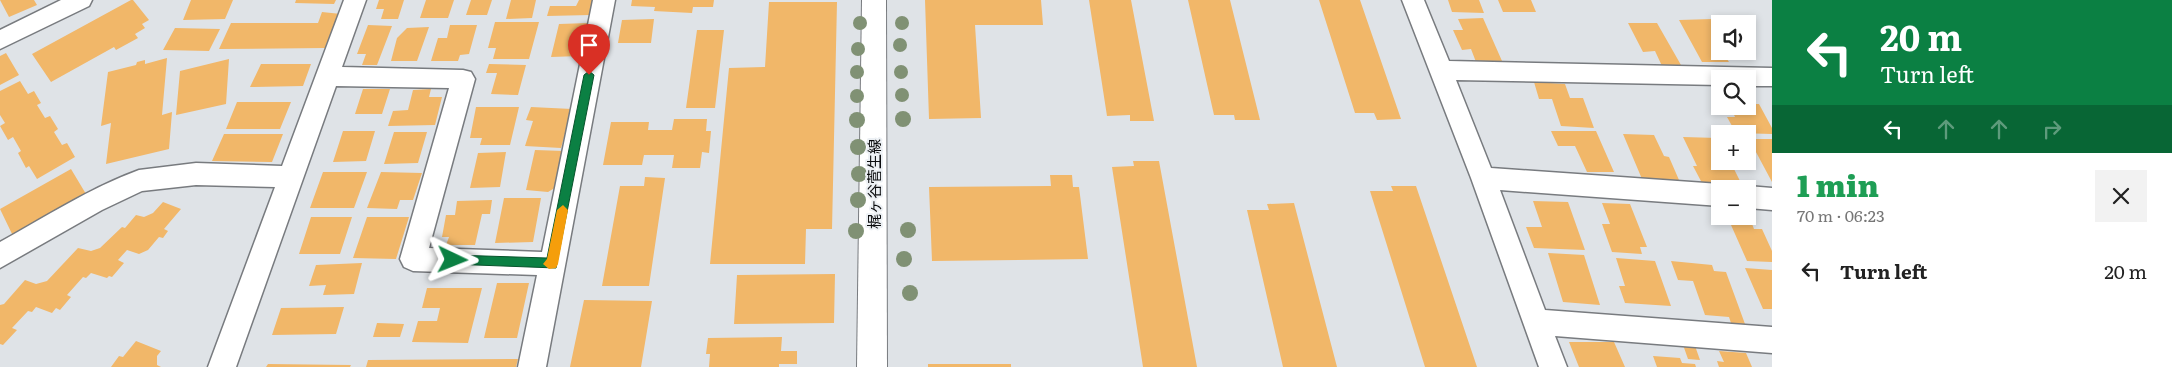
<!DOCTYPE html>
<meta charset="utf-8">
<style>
body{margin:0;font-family:Literata,"Noto Sans JP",serif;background:#f2f2f2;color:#222;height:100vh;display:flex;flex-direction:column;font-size:19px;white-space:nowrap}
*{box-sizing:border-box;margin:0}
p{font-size:16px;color:#767676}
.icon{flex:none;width:28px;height:28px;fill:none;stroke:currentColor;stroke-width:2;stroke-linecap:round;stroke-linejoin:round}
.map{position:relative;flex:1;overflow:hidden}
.drawer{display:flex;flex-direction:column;background:#fff;width:400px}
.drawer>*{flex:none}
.top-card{background:#0b8043;color:#fff;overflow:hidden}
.tools{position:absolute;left:1711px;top:15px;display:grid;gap:10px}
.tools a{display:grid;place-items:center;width:45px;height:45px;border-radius:0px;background:#fff;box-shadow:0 2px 8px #0003;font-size:25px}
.pin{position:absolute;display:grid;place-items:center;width:42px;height:42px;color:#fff;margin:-51px -21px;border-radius:50% 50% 50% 0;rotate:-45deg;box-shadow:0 0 5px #0007}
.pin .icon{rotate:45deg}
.me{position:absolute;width:55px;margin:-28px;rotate:92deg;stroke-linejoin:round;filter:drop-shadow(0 0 4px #0008)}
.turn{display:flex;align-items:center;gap:18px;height:105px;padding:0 25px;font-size:22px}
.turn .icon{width:65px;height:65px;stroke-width:2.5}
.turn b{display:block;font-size:35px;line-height:42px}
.lanes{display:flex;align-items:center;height:48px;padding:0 25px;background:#0003;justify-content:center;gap:25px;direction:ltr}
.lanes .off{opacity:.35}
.round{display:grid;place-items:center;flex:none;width:52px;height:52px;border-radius:0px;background:#f2f2f2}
.overview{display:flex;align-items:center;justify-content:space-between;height:85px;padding:0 25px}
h1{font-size:30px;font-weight:800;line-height:38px;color:#1e9e55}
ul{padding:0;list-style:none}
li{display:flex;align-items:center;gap:15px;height:65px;padding:0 25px}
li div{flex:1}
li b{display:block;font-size:19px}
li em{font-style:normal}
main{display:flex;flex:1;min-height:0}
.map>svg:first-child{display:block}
</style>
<main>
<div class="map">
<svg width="1772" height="367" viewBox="0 0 1772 367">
<rect width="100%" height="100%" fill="#dfe3e7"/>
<path fill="#f1b769" d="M0,0H34L37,5L9,17Z
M131,0H133L149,20L142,24L145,28L135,34L138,38L116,50L114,47L51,82L32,54Z
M191,0H233L225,19L183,20Z
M296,0H336L334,4L295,3Z
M379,0H404L398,19H381L384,9H376Z
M426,0H454L448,18H420Z
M471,0H492L487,15H466Z
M511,0H536L532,18L506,19Z
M579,0H593L590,15L547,16L550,6H576Z
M632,0H714L713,7H693L692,13L654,11L655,7L631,6Z
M925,0H1041L1043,25H975L981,118L929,119Z
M1089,0H1131L1154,121H1130V115L1107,116Z
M1188,0H1230L1260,120H1235L1234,115H1214Z
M1319,0H1360L1401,119L1377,120L1374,113H1355Z
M1448,0H1479L1484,13L1452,12Z
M1498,0H1531L1536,12H1503Z
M769,2H837L832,229H806L805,264H710L729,68L765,67Z
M322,12L341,14L331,42H327L325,48L219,49L231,23H318Z
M1483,18L1502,61L1476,62L1471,49L1462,50L1453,30H1463L1458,19Z
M654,19L651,43H618L622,20Z
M1712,19L1720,33V51H1731L1735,59H1727L1729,62H1702L1679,20Z
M495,22H539L529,59H493L496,48H488Z
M589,23L587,32L583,33L580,56L551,57L559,24Z
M1628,23H1657L1681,65L1662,66L1655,51L1643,52Z
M368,25L392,26L377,65H362L366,54H357Z
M450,25H477L469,54L460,55L458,61H431L438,38H447Z
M429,27L417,61H391L397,38L407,28Z
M175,28L220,29L209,51L163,50Z
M697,30H724L715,108H686Z
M6,53L19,75L0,85V56Z
M167,58L162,115L172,112L169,149L106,164L111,123L101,126L108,72L136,65L137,62L145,60V64Z
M229,59L226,104L176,115L180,71Z
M261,64H311L303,86L250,87Z
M489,64L526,65L518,95L491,94L497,73H486Z
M20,81L28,94L34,91L41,103L37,105L45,118L50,116L58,129L54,132L62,145L67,143L75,157L37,179L29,166L26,168L18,153L21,151L13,137L8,140L0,126L5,123L0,115V91Z
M1534,82L1565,84L1570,98H1583L1594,128L1561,126L1552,99H1539Z
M363,89H390L382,114H355Z
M431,89L429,97H442L435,125L388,126L393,111L408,110L413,90Z
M1748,94L1753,104H1759L1772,128V134L1736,133L1727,117H1735L1730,106H1748Z
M237,102H291L280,129H226Z
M476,107H519L510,145H480L482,138H470Z
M531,107L572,109L561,148L525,146L533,121L526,120Z
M674,119H707L706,131H711L709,153L702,152L700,168H672L674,155H644L642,165H603L611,122H649L648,130H672Z
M343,131H375L366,161L333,162Z
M1551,131H1596L1614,172H1587L1575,146H1558Z
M394,132H427L418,163L384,164Z
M224,134H283L272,162L212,161Z
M1623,134L1654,135L1664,156L1669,157L1679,180L1642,179Z
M1683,137L1718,138L1720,161H1730L1741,183H1702L1693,166H1697Z
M1749,139H1772V182Z
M535,150L564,151L558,186L548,192L526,190Z
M506,152L500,187L470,188L478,153Z
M1133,161H1159L1197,367H1143L1112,167L1134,166Z
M71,169L86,194L13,236L0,209Z
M323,172H367L354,208H310Z
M381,172L422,173L413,200H400L397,209L367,208Z
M1050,175H1072L1073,187H1079L1088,259L932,261L929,187L1051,186Z
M645,177L665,178L649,286H602L620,186H644Z
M1391,186H1416L1477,367H1425L1370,191H1393Z
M504,198H541L533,242L495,243Z
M492,200L490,214H482L475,245H446L449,237H442L446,215H455L457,201Z
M1533,201L1568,202L1585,250L1534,248L1526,227H1542Z
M163,202L181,209L164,229L168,231L163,238L159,237L148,250L139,254L127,250L118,260L124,263L112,277L109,276L107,278L91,273L86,278L83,277L67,295L71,297L60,310L56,308L52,313L36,307L32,312L28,311L12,328L17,330L3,345L0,344V305L4,304L25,280L36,284L47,281L78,248L91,251L100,248L122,227L125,228L136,215L144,217L153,213Z
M1294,203L1337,367H1283L1247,210H1269L1267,204Z
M1602,203L1630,204L1647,247H1640L1642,254L1612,252L1602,224H1610Z
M1727,216H1749L1754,229H1762L1772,251V262L1747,261Z
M311,217H352L340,254H299Z
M367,217H409L396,259L353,258Z
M1548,253L1584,255L1600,305L1563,302Z
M1616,258L1655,261L1671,306L1625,303L1619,286H1625Z
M1671,261L1712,265L1714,271L1726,272L1745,324L1731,323L1729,317L1705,315L1693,281L1678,280Z
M362,263L354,294L323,295L326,285L309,286L316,265Z
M1745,268L1772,270V309H1763Z
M835,274L834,323L734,324L737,275Z
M497,283H529L517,338H484Z
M427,288H482L468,343L412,342L418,321H437L440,308H422Z
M584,300L652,301L641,367H570Z
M344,307L336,334L272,335L281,308Z
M377,323L404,324L400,337H373Z
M782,337L781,351H797V364H779V367H709L710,354H706L708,338Z
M136,341L161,351L157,356V365L161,367H111L119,356L123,357Z
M1569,342H1614L1625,367H1579Z
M1682,342L1694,343L1700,360L1688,359Z
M1719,351L1746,353L1752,367H1719L1717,361L1724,362Z
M1653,356L1680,358L1682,363L1695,364L1696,367H1657Z
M518,359L516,367H366L368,360Z
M268,364L351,365L350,367H266Z
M928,364H1011V367H928Z"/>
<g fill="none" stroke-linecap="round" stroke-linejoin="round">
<g stroke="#787b7f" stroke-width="3">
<path id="minor" d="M61,0H92L89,6L0,49V30Z
M344,0H366L342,67L463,70L471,72L475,79L429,248L542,252L593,0H615L546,367H518L537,275L413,271L404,267L400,259L449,88L336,86L236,367H208L275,187L196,185L142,191L102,210L0,268V242C45,217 90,188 139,170L196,163L282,166Z
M1402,0H1424L1449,61L1772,68V86H1748V79H1720V85L1456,80L1491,168L1720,184L1730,189H1720V206L1500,190L1545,310L1772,327V353L1555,336L1567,367H1539L1471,178Z
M1748,186L1772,188V210L1748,208V189H1741Z"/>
</g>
<g stroke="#787b7f" stroke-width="2">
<path id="tertiary" d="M862,0H886L887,367H857Z"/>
</g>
<use href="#minor" fill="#fff" fill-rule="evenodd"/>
<use href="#tertiary" fill="#fff" fill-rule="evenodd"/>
</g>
<g fill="#809174">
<circle cx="860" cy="23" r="7"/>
<circle cx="902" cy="23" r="7"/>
<circle cx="900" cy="45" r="7"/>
<circle cx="858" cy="49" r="7"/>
<circle cx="857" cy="72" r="7"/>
<circle cx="901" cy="72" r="7"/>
<circle cx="902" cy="95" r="7"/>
<circle cx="857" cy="96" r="7"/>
<circle cx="903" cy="119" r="8"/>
<circle cx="857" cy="120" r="8"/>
<circle cx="858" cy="147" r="8"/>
<circle cx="859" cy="174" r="8"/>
<circle cx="858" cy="200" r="8"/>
<circle cx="908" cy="230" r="8"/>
<circle cx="856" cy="231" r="8"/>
<circle cx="904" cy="259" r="8"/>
<circle cx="910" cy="293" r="8"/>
</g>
<path fill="#0b8043" stroke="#07532c" d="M589,71L594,75L556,268L449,264V256L453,255L547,258L584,75Z"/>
<path fill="#f59e0b" d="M563,205L568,210L558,264L556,268L549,269L543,264L547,259L557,210Z"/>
<g text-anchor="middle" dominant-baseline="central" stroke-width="4" stroke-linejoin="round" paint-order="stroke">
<g font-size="15" fill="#0a0b0d" stroke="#ecf0f4">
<text transform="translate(873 184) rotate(-90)">梶ヶ谷菅生線</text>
</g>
</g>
</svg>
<div class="tools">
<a><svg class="icon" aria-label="sound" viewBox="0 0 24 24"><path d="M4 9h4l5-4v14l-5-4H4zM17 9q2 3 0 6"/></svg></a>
<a><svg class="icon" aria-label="search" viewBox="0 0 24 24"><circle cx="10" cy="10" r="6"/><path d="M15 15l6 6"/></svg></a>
<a>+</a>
<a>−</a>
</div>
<div class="pin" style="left:589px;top:75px;background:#d93025"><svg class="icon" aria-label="arrive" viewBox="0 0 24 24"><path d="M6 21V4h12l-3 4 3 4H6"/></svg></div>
<svg class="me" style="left:453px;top:260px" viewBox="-20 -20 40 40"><path d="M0-17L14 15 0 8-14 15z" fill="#0b8043" stroke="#fff" stroke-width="4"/></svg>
</div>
<section class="drawer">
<div class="top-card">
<div class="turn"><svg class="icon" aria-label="left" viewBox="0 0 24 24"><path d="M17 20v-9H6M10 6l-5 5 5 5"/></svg><div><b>20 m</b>Turn left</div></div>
<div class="lanes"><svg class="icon" aria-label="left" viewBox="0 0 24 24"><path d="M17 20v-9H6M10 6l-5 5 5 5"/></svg><svg class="icon off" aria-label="ahead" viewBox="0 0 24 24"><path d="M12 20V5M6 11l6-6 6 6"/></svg><svg class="icon off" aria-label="ahead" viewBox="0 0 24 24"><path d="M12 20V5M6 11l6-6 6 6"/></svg><svg class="icon off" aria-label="right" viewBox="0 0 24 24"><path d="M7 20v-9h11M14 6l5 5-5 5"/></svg></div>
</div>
<div class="overview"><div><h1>1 min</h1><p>70 m · 06:23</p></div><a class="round"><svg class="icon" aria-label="close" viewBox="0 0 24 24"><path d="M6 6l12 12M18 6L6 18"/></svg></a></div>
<ul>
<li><svg class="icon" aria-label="left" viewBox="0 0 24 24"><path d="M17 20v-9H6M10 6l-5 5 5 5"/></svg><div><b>Turn left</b></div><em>20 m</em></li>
</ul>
</section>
</main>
